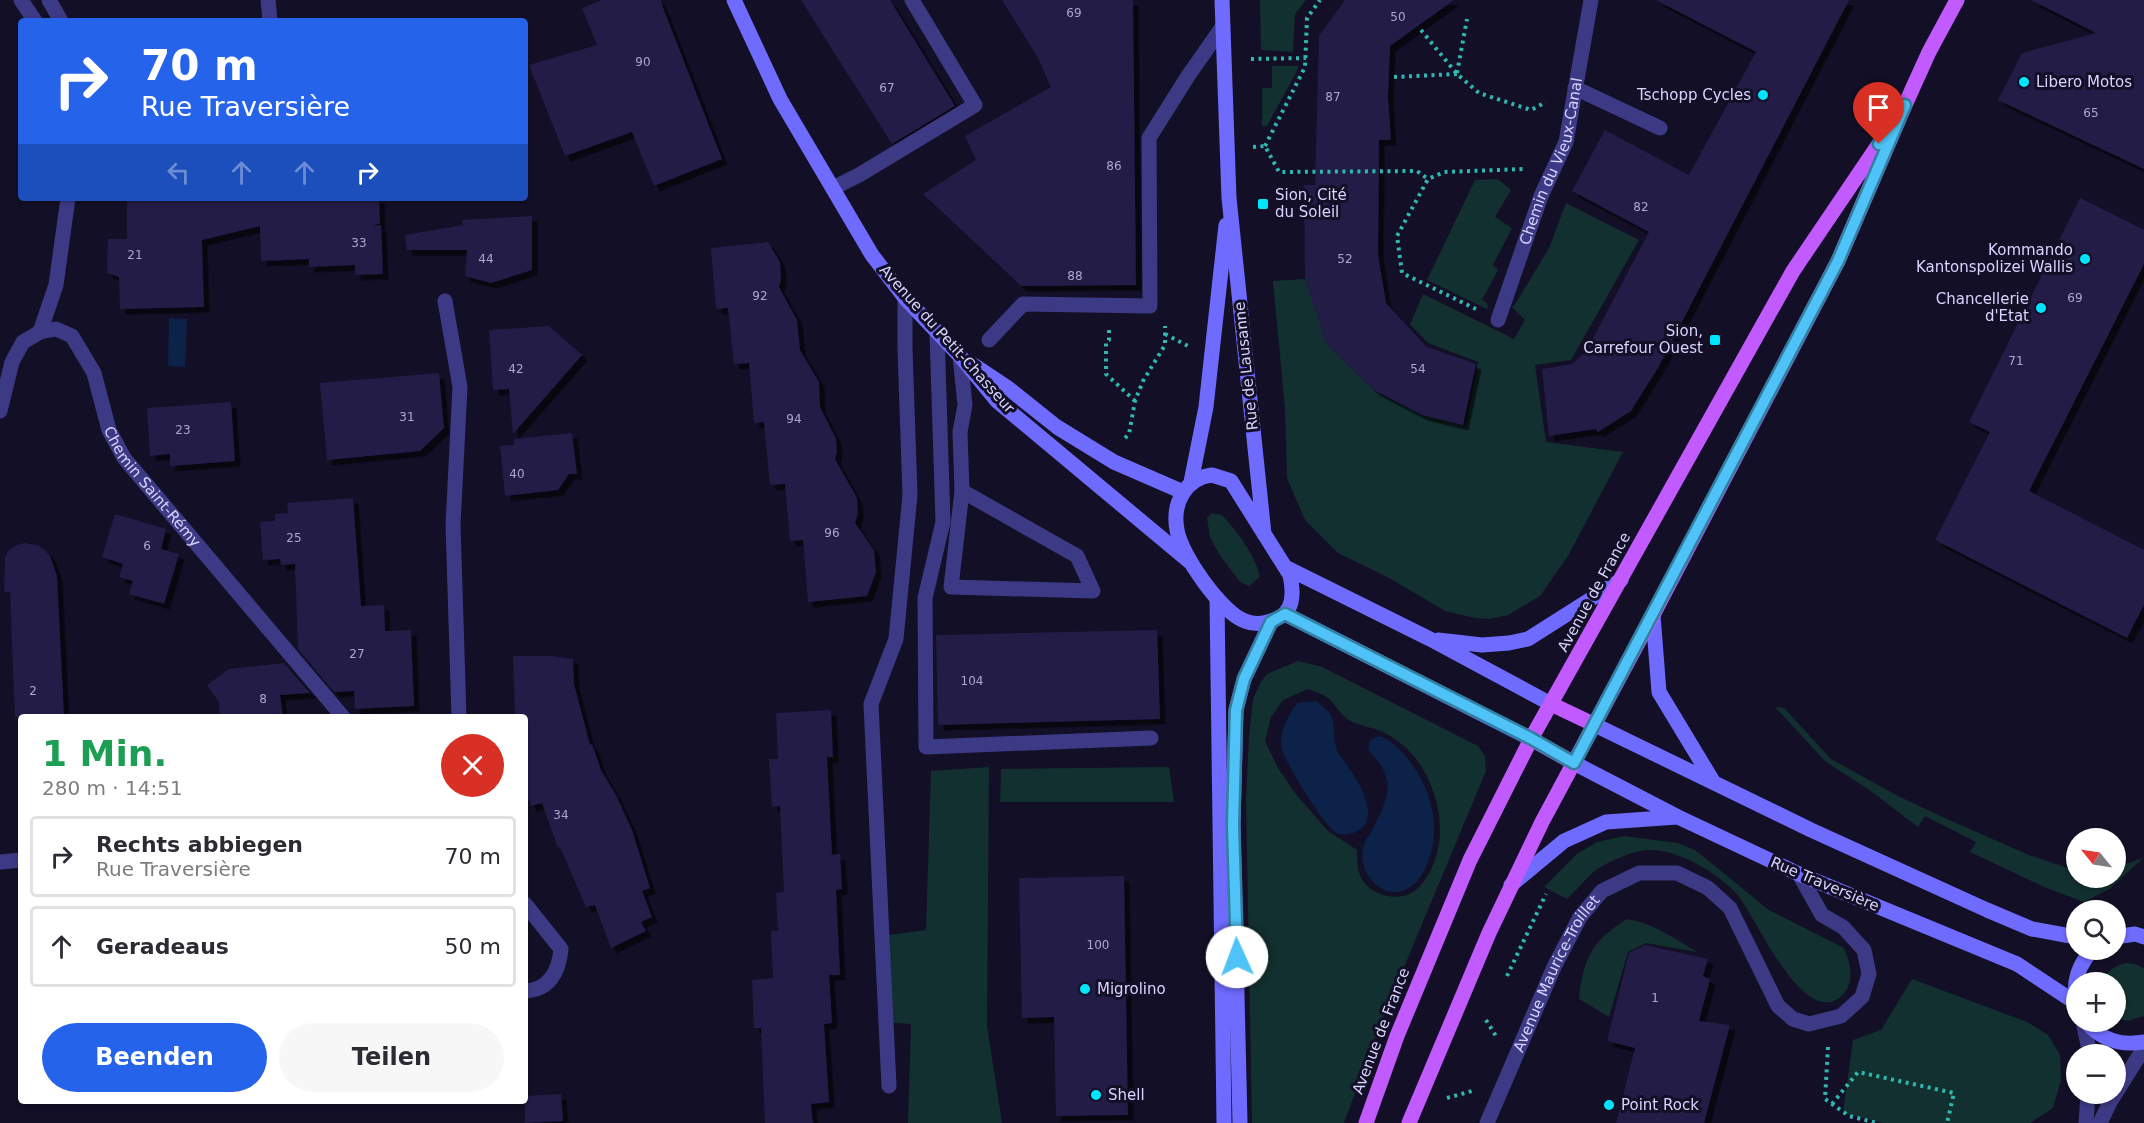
<!DOCTYPE html>
<html lang="de">
<meta charset="utf-8">
<style>
body{margin:0;font-family:"DejaVu Sans",sans-serif;background:#f7f7f7;color:#2b2b33;height:100vh;display:flex;flex-direction:column;font-size:22px;white-space:nowrap}
*{box-sizing:border-box;margin:0}
p{font-size:20px;color:#7c7c81}
.icon{flex:none;width:33px;height:33px;fill:none;stroke:currentColor;stroke-width:2;stroke-linecap:round;stroke-linejoin:round}
.map{position:relative;flex:1;overflow:hidden}
.side{position:absolute;left:18px;top:714px;width:510px;height:390px;display:flex;flex-direction:column;background:#fff;border-radius:6px;box-shadow:0 2px 4px #0004}
.side>*{flex:none}
.hud{position:absolute;left:18px;top:18px;width:510px;height:183px;border-radius:6px;box-shadow:0 2px 4px #0004;background:#2563eb;color:#fff;overflow:hidden}
.needle{width:39px;rotate:300deg}
.fabs{position:absolute;left:2066px;top:828px;display:grid;gap:12px}
.fabs a{display:grid;place-items:center;width:60px;height:60px;border-radius:50%;background:#fff;box-shadow:0 2px 4px #0004;font-size:30px}
.pin{position:absolute;display:grid;place-items:center;width:51px;height:51px;color:#fff;margin:-62px -26px;border-radius:50% 50% 50% 0;rotate:-45deg;box-shadow:0 0 6px #0007}
.pin .icon{rotate:45deg}
.me{position:absolute;width:66px;margin:-33px;rotate:358deg;stroke-linejoin:round;filter:drop-shadow(0 0 4px #0008)}
.turn{display:flex;align-items:center;gap:21px;height:126px;padding:0 24px;font-size:27px}
.turn .icon{width:78px;height:78px;stroke-width:2.5}
.turn b{display:block;font-size:42px;line-height:51px}
.lanes{display:flex;align-items:center;height:57px;padding:0 24px;background:#0003;justify-content:center;gap:30px;direction:ltr}
.lanes .off{opacity:.35}
.round{display:grid;place-items:center;flex:none;width:63px;height:63px;border-radius:32px;background:#f7f7f7}
.summary{display:flex;align-items:center;justify-content:space-between;height:102px;padding:0 24px}
h1{font-size:36px;font-weight:800;line-height:45px;color:#1e9e55}
.cta{display:flex;gap:12px;margin-top:auto;padding:12px 24px}
.cta a{flex:1;height:69px;border-radius:36px;background:#2563eb;color:#fff;font-size:24px;font-weight:800;line-height:69px;text-align:center}
.cta a+a{background:#f7f7f7;color:#2b2b33}
ul{padding:0;list-style:none}
li{display:flex;align-items:center;gap:18px;height:81px;margin:0 12px 9px;padding:0 12px;border:3px solid #e1e1e2;border-radius:6px}
li div{flex:1}
li b{display:block;font-size:22px}
li em{font-style:normal}
.map>svg:first-child{display:block}
</style>
<div class="map">
<svg width="2144" height="1123" viewBox="0 0 2144 1123">
<defs>
<filter id="shadow"><feDropShadow dx="5.5" dy="5.5" stdDeviation="0" flood-color="#0009"/></filter>
</defs>
<rect width="100%" height="100%" fill="#130f26"/>
<path fill="#12302f" fill-rule="evenodd" d="M1260,0H1306L1295,14L1293,52L1261,50Z
M1272,66H1298L1297,71L1267,126H1262V88H1272Z
M1498,179L1511,190L1495,217L1512,228L1493,265L1498,270L1482,300L1488,304L1487,309L1427,280L1475,180Z
M1566,203L1639,240L1571,360L1535,365L1546,442L1623,452L1568,556L1540,596L1508,615L1490,619L1475,618L1445,611L1391,579L1338,553L1305,520L1287,478L1285,409L1273,281L1305,279L1374,390L1422,415L1466,426L1478,362L1428,343L1410,324L1423,294L1514,339L1525,320L1512,307L1516,303L1549,248Z
M1212,513L1222,515C1237,531 1255,555 1260,577L1249,586L1240,582L1219,554L1210,537L1207,518Z
M1298,661L1322,667L1478,746L1485,756L1486,771L1382,1020L1344,1123H1252L1246,799L1249,737L1253,699L1261,682L1267,674ZM1308,689C1313,691 1320,693 1325,696C1335,702 1340,716 1351,721C1360,726 1371,727 1381,731C1389,734 1397,741 1404,746C1441,779 1455,848 1419,887C1405,903 1375,898 1363,881C1357,872 1357,860 1357,850L1328,831L1294,792L1278,768L1265,741L1271,717L1283,700Z
M1775,707L1784,708L1831,759L1898,796L1949,820L2029,855L2068,868H2076V878H2115V868L2143,858L2111,888L2084,902L2044,887L1970,852L1976,842L1925,816L1918,827L1868,789L1826,762Z
M989,767L987,1026L1002,1123H908L911,1024L887,1022L889,935L926,930L931,771Z
M1169,767L1174,802H1000L1001,769Z
M1624,836L1678,843L1695,850L1769,910L1844,948C1851,965 1856,985 1839,998C1801,1026 1755,914 1736,893C1716,872 1677,848 1647,850C1634,851 1615,859 1604,865C1590,872 1578,889 1567,899L1544,887L1577,854L1597,842Z
M1627,919C1653,923 1676,939 1697,952L1646,943L1628,952L1609,1017L1579,999C1583,958 1592,941 1627,919Z
M2126,963L2135,964L2144,968V1016L2127,1021L2115,1017V982H2102C2107,971 2114,966 2126,963Z
M1912,979L2027,1022L2048,1035L2060,1055L2061,1080L2053,1108L2030,1123H1883L1843,1113L1853,1040L1881,1030Z"/>
<path fill="#0c2248" d="M169,318L187,319L185,367L168,366Z
M1317,701C1321,705 1327,710 1330,714C1338,728 1329,741 1342,758C1353,773 1383,815 1359,830C1353,834 1345,836 1337,833C1325,828 1282,759 1281,745C1280,729 1289,715 1297,703Z
M1379,736C1390,739 1400,749 1407,758C1433,790 1443,831 1425,869C1420,880 1410,890 1398,892C1376,895 1358,868 1363,848C1364,843 1368,837 1371,832C1388,799 1399,780 1368,750L1370,740Z"/>
<path fill="#241b47" filter="url(#shadow)" d="M602,0H660L722,159L654,186L632,132L565,156L529,65L597,45L582,8Z
M801,0H890L955,106L892,144Z
M1002,0H1133L1136,285L1021,286L923,194L976,160L965,136L1051,87L1038,58Z
M1345,0H1454L1390,46L1388,97L1391,140H1379L1378,254L1386,303L1427,347L1476,364L1463,425L1422,415L1374,390L1326,343L1305,279L1304,185H1315L1319,36Z
M1656,0H1849L1659,366L1631,411L1598,432L1596,429L1549,436L1542,369L1573,364L1588,348L1649,232L1572,191L1605,130L1689,175L1756,52Z
M2031,0H2144V169L1998,100L2022,53L2096,33Z
M127,198H379L380,223L373,226L381,225L383,274L355,275V265L309,267V259L261,261L260,226L202,240L204,307L120,309L119,277L107,273L108,239H127Z
M2080,198L2144,230V264L2029,491L2144,550V605L2127,638L1935,540L1990,432L1969,422Z
M532,216V270L491,283L465,276L467,250H407L405,235L463,225L462,220Z
M768,242L780,262L781,279L779,287L797,320L800,350L819,382L820,407L836,439L837,451L835,459L857,498L858,514L855,523L874,550L876,572L867,596L808,602L803,540L790,541L785,484L770,485L764,422L754,423L749,363L734,364L728,308L716,309L711,248Z
M549,326L582,355L513,434L509,389L493,390L489,330Z
M439,373L444,428L420,451L327,460L320,383Z
M231,402L235,461L170,466V454L150,456L147,408Z
M572,433L577,474H569L558,490L505,496L500,446L514,445V439Z
M353,498L361,606L384,605L385,631L411,630L414,706L355,709L354,691L334,692L298,649L295,564L281,565L280,559L263,560L260,522L275,521V514L288,513L287,503Z
M115,514L166,529L161,549L179,554L164,604L129,594L133,581L119,577L123,564L102,557Z
M24,543L38,545L45,550L50,556L57,576L64,717H15L10,592H4L5,558L8,551L17,545Z
M1157,630L1160,719L938,725L936,635Z
M513,656H552L573,659L574,684L590,745L592,744L601,770L616,795L632,830L650,888L642,891L652,917L641,922L646,931L611,948L595,905L586,907L560,847L558,848L542,803L531,806L525,791V717H515Z
M284,663L310,693L280,695L283,717H220L219,702L207,685L229,669Z
M831,710L833,757H827L832,855L840,854L842,889L836,890L840,975H829L832,1023L824,1024L829,1102L811,1104L813,1123H765L761,1028H754L752,980L773,978L771,931H778L776,893L784,892L780,806L772,807L769,759H778L776,713Z
M1124,876L1128,1115L1056,1116L1054,1017L1022,1018L1019,878Z
M1645,945L1708,959L1703,976L1710,979L1699,1021L1730,1025L1704,1123H1616L1635,1048L1607,1041L1629,953Z
M561,1094L563,1121L525,1123V1096Z"/>
<g fill="none" stroke-linecap="round" stroke-linejoin="round">
<path stroke="#2fb8b0" stroke-width="4" stroke-dasharray="3 4.5" stroke-linecap="butt" d="M1421,30L1457,74L1479,93L1531,110L1546,102
M1251,59L1306,58
M1457,73L1467,19
M1394,77L1457,74
M1265,146L1305,67L1307,18L1320,0
M1253,147L1265,146L1279,172L1417,171L1428,179
M1476,309L1402,273L1397,236L1428,179L1444,172L1524,169
M1109,330V340L1106,342V374L1135,401
M1165,334L1188,346
M1125,438L1129,434L1135,401L1143,381L1165,345V326
M1507,976L1546,894
M1486,1020L1496,1036
M1828,1047L1825,1099L1849,1116L1877,1123
M1447,1098L1472,1091
M1832,1104L1858,1072L1954,1093L1947,1123"/>
<path stroke="#3d3a85" stroke-width="15" d="M49,0L61,21
M268,0L270,21
M1575,88L1660,128
M833,188L859,175L975,105L912,0
M937,333L943,522L925,598L926,747L1151,738
M989,340L1023,304L1150,306L1149,138L1188,76L1223,26
M960,356L965,405L960,432L962,491L951,587L1093,591L1077,556L962,491
M0,862L21,860
M889,1086L871,704L896,639L910,495L905,349V298"/>
<g stroke="#3d3a85" stroke-width="15">
<path d="M21,0L35,21"/>
<path d="M445,301L460,387L453,525L459,717"/>
<path id="s1" d="M1498,320L1541,196L1566,142L1591,0"/>
<path d="M40,332L56,285L68,198"/>
<path id="s2" d="M0,411L12,362L23,342L40,332L56,329L72,336L94,373L109,430L124,458L343,717"/>
<path d="M525,904L561,949C559,971 550,990 525,991"/>
<path d="M2083,1022L2090,1054"/>
<path id="s3" d="M1487,1123L1554,967L1580,917L1602,891L1639,873H1677L1708,888L1730,908L1778,1006L1793,1019L1809,1024L1841,1016L1862,997L1869,974L1864,950L1843,927L1822,915L1799,874"/>
<path d="M2086,1123L2088,1094"/>
<path d="M2100,1123L2110,1102L2144,1048"/>
</g>
<path stroke="#6f6bff" stroke-width="15" d="M734,0L780,99L872,255L905,298L960,356L997,401L1190,562
M1222,0L1229,198L1264,534
M972,364L1008,388L1057,427L1114,462L1183,492
M1212,475L1231,481L1290,575C1293,589 1295,609 1280,617C1269,623 1257,626 1245,621C1221,612 1181,555 1177,530C1172,504 1185,478 1212,475Z
M1191,482L1206,407L1226,225
M1287,568L1430,639L1551,704
M1217,599L1224,1123
M1285,614L1531,739
M1653,615L1659,692L1714,783
M1438,640L1482,645L1509,643L1528,639L1621,580
M1593,724L1811,830L1987,910L2032,929L2076,937
M1574,763L1678,817L1799,874L2017,964L2076,1003
M1511,885L1564,841L1606,822L1677,817
M2115,937L2135,934L2144,937
M2076,1000C2073,980 2079,965 2092,950
M2086,1022C2102,1040 2120,1046 2144,1042
M1240,1123L1233,825L1236,710L1244,679L1271,622"/>
<path stroke="#c25bff" stroke-width="15" d="M1551,704L1593,724
M1531,739L1574,763
M1366,1123L1397,1036L1470,860L1531,739L1793,271L1885,135
M1409,1123L1489,933L1542,822L1653,615L1838,261L1905,105L1929,52L1957,0"/>
</g>
<g fill="none" stroke-linecap="round" stroke-linejoin="round">
<g stroke="#337fa1" stroke-width="15">
<path id="route" d="M1237,957L1233,825L1236,710L1244,679L1271,622L1285,614L1532,739L1574,763L1838,261L1905,105L1879,144"/>
</g>
<use href="#route" stroke="#4fc3f7" stroke-width="10"/>
</g>
<g fill="#00e5ff" stroke="#130f26" stroke-width="2">
<circle cx="2024" cy="82" r="6"/>
<circle cx="1763" cy="95" r="6"/>
<rect x="1257" y="198" width="12" height="12" rx="3"/>
<circle cx="2085" cy="259" r="6"/>
<circle cx="2041" cy="308" r="6"/>
<rect x="1709" y="334" width="12" height="12" rx="3"/>
<circle cx="1085" cy="989" r="6"/>
<circle cx="1096" cy="1095" r="6"/>
<circle cx="1609" cy="1105" r="6"/>
</g>
<g text-anchor="middle" dominant-baseline="central" stroke-width="6" stroke-linejoin="round" paint-order="stroke">
<g font-size="12" fill="#aca6d1">
<text x="1074" y="13">69</text>
<text x="1398" y="17">50</text>
<text x="643" y="62">90</text>
<text x="887" y="88">67</text>
<text x="1333" y="97">87</text>
<text x="2091" y="113">65</text>
<text x="1114" y="166">86</text>
<text x="1641" y="207">82</text>
<text x="359" y="243">33</text>
<text x="135" y="255">21</text>
<text x="486" y="259">44</text>
<text x="1345" y="259">52</text>
<text x="1075" y="276">88</text>
<text x="760" y="296">92</text>
<text x="2075" y="298">69</text>
<text x="2016" y="361">71</text>
<text x="516" y="369">42</text>
<text x="1418" y="369">54</text>
<text x="407" y="417">31</text>
<text x="794" y="419">94</text>
<text x="183" y="430">23</text>
<text x="517" y="474">40</text>
<text x="832" y="533">96</text>
<text x="294" y="538">25</text>
<text x="147" y="546">6</text>
<text x="357" y="654">27</text>
<text x="972" y="681">104</text>
<text x="33" y="691">2</text>
<text x="263" y="699">8</text>
<text x="561" y="815">34</text>
<text x="1098" y="945">100</text>
<text x="1655" y="998">1</text>
</g>
<g font-size="15" fill="#d9d4ff" stroke="#130f26" text-anchor="start">
<text x="2036" y="82">Libero Motos</text>
<text x="1751" y="95" text-anchor="end">Tschopp Cycles</text>
<text x="1275" y="195">Sion, Cité<tspan x="1275" dy="17">du Soleil</tspan></text>
<text x="2073" y="250" text-anchor="end">Kommando<tspan x="2073" dy="17">Kantonspolizei Wallis</tspan></text>
<text x="2029" y="299" text-anchor="end">Chancellerie<tspan x="2029" dy="17">d'Etat</tspan></text>
<text x="1703" y="331" text-anchor="end">Sion,<tspan x="1703" dy="17">Carrefour Ouest</tspan></text>
<text x="1097" y="989">Migrolino</text>
<text x="1108" y="1095">Shell</text>
<text x="1621" y="1105">Point Rock</text>
</g>
<g font-size="15" fill="#d9d4ff" stroke="#130f26">
<text stroke="none"><textPath href="#s1" startOffset="168">Chemin du Vieux-Canal</textPath></text>
<text transform="translate(947 339) rotate(48)">Avenue du Petit-Chasseur</text>
<text transform="translate(1246 366) rotate(-96)">Rue de Lausanne</text>
<text stroke="none"><textPath href="#s2" startOffset="300">Chemin Saint-Rémy</textPath></text>
<text transform="translate(1594 592) rotate(-61)">Avenue de France</text>
<text transform="translate(1825 884) rotate(23)">Rue Traversière</text>
<text stroke="none"><textPath href="#s3" startOffset="165">Avenue Maurice-Troillet</textPath></text>
<text transform="translate(1381 1031) rotate(-69)">Avenue de France</text>
</g>
</g>
</svg>
<div class="fabs">
<a><svg class="needle" viewBox="-14 -14 28 28"><path d="M0-13l5 13h-10z" fill="#e53935"/><path d="M0 13l5-13h-10z" fill="#7c7c81"/></svg></a>
<a><svg class="icon" aria-label="search" viewBox="0 0 24 24"><circle cx="10" cy="10" r="6"/><path d="M15 15l6 6"/></svg></a>
<a>+</a>
<a>−</a>
</div>
<div class="pin" style="left:1879px;top:144px;background:#d93025"><svg class="icon" aria-label="arrive" viewBox="0 0 24 24"><path d="M6 21V4h12l-3 4 3 4H6"/></svg></div>
<svg class="me" style="left:1237px;top:957px" viewBox="-20 -20 40 40"><circle r="19" fill="#fff"/><path d="M0-13L10 11 0 6-10 11z" fill="#4fc3f7"/></svg>
<div class="hud">
<div class="turn"><svg class="icon" aria-label="right" viewBox="0 0 24 24"><path d="M7 20v-9h11M14 6l5 5-5 5"/></svg><div><b>70 m</b>Rue Traversière</div></div>
<div class="lanes"><svg class="icon off" aria-label="left" viewBox="0 0 24 24"><path d="M17 20v-9H6M10 6l-5 5 5 5"/></svg><svg class="icon off" aria-label="ahead" viewBox="0 0 24 24"><path d="M12 20V5M6 11l6-6 6 6"/></svg><svg class="icon off" aria-label="ahead" viewBox="0 0 24 24"><path d="M12 20V5M6 11l6-6 6 6"/></svg><svg class="icon" aria-label="right" viewBox="0 0 24 24"><path d="M7 20v-9h11M14 6l5 5-5 5"/></svg></div>
</div>
<section class="side">
<div class="summary"><div><h1>1 Min.</h1><p>280 m · 14:51</p></div><a class="round" style="background:#d93025;color:#fff"><svg class="icon" aria-label="close" viewBox="0 0 24 24"><path d="M6 6l12 12M18 6L6 18"/></svg></a></div>
<ul>
<li><svg class="icon" aria-label="right" viewBox="0 0 24 24"><path d="M7 20v-9h11M14 6l5 5-5 5"/></svg><div><b>Rechts abbiegen</b><p>Rue Traversière</p></div><em>70 m</em></li>
<li><svg class="icon" aria-label="ahead" viewBox="0 0 24 24"><path d="M12 20V5M6 11l6-6 6 6"/></svg><div><b>Geradeaus</b></div><em>50 m</em></li>
</ul>
<div class="cta"><a>Beenden</a><a>Teilen</a></div>
</section>
</div>
